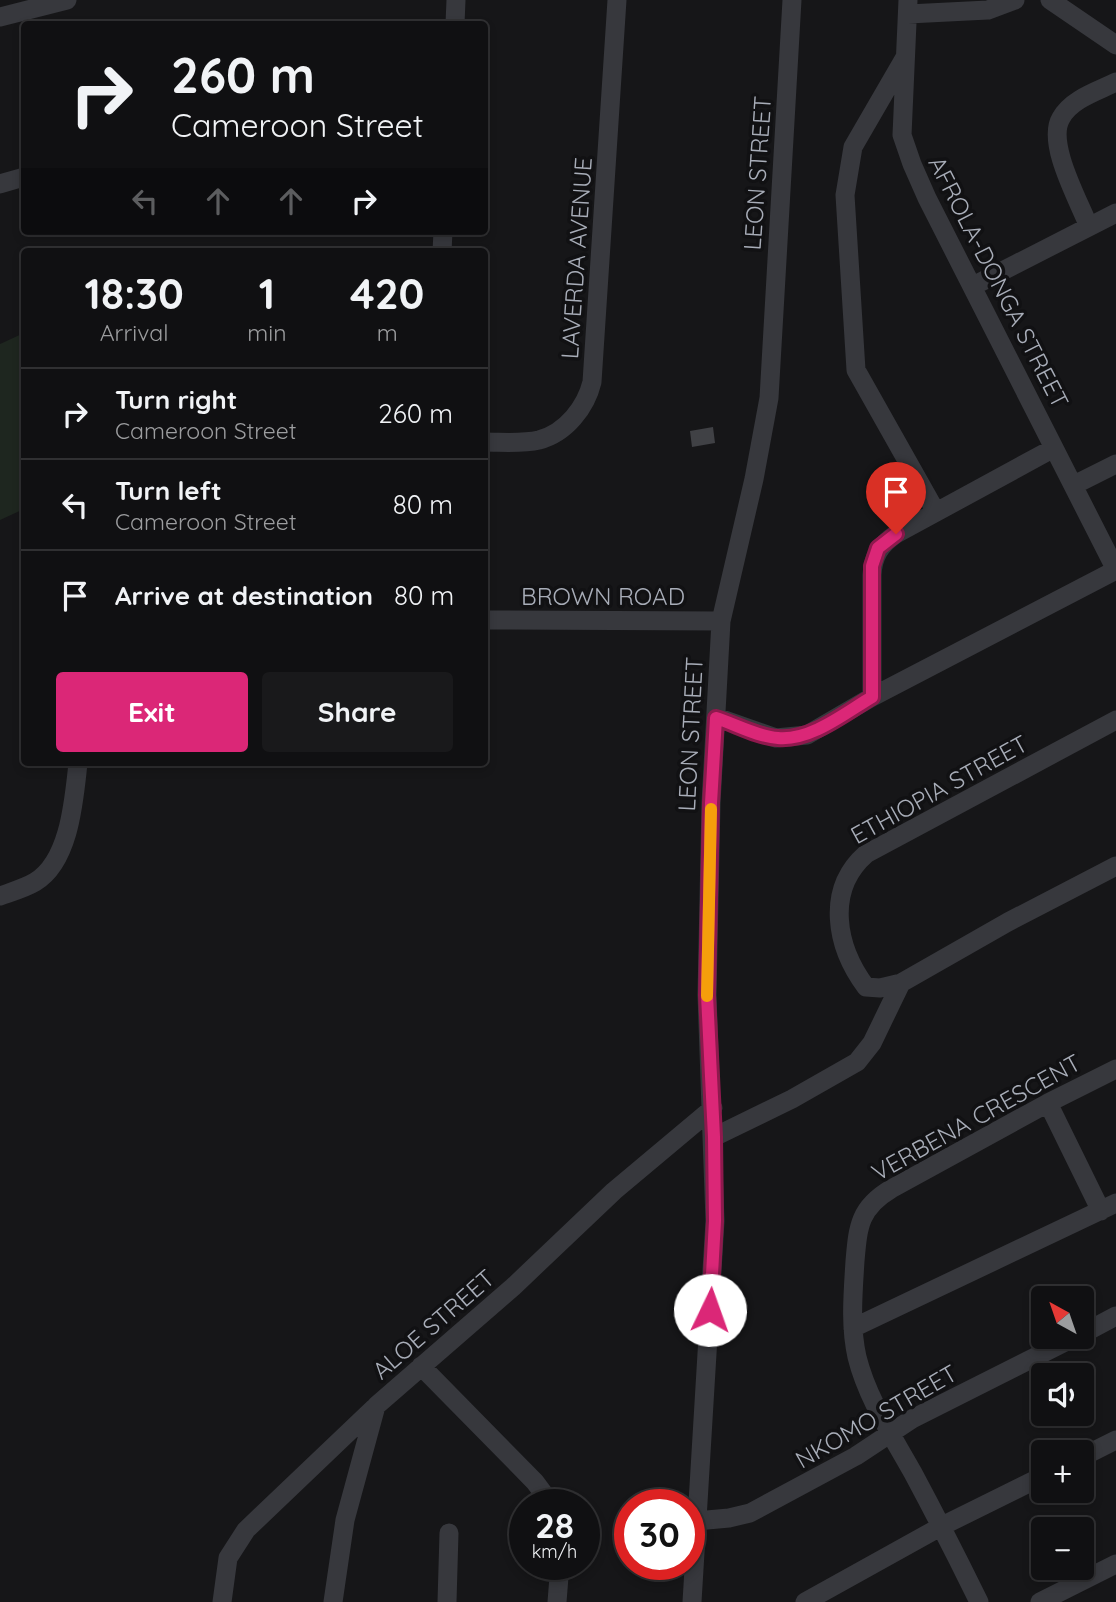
<!DOCTYPE html>
<meta charset="utf-8">
<style>
body{margin:0;font-family:Quicksand,sans-serif;background:#19191b;color:#f1f3f6;height:100vh;display:flex;flex-direction:column;font-size:26px;white-space:nowrap}
*{box-sizing:border-box;margin:0}
p{font-size:23px;color:#9c9d9f}
.icon{flex:none;width:38px;height:38px;fill:none;stroke:currentColor;stroke-width:2;stroke-linecap:round;stroke-linejoin:round}
.map{position:relative;flex:1;overflow:hidden}
.drawer{position:absolute;left:21px;top:248px;width:467px;height:518px;display:flex;flex-direction:column;background:#101012;border-radius:7px;box-shadow:0 4px 10px #0003,0 0 0 2px #303032}
.drawer>*{flex:none}
.top-card{position:absolute;left:21px;top:21px;width:467px;height:214px;border-radius:7px;box-shadow:0 4px 10px #0003,0 0 0 2px #303032;background:#101012;color:#f1f3f6;overflow:hidden}
.needle{width:46px;rotate:320deg}
.tools{position:absolute;left:1031px;top:1286px;display:grid;gap:14px}
.tools a{display:grid;place-items:center;width:63px;height:63px;border-radius:7px;background:#101012;box-shadow:0 4px 10px #0003,0 0 0 2px #303032;font-size:35px}
.speed{position:absolute;left:509px;top:1489px;display:flex;gap:14px;font-size:35px;font-weight:700;text-align:center}
.speed>*{display:grid;place-content:center;width:91px;height:91px;border-radius:50%;background:#101012;box-shadow:0 4px 10px #0003,0 0 0 2px #303032;line-height:1}
.speed small{font-size:18px;font-weight:400}
.speed .limit{border:10px solid #d22;background:#fff;color:#111}
.pin{position:absolute;display:grid;place-items:center;width:60px;height:60px;color:#fff;margin:-72px -30px;border-radius:50% 50% 50% 0;rotate:-45deg;box-shadow:0 0 7px #0007}
.pin .icon{rotate:45deg}
.me{position:absolute;width:77px;margin:-38px;rotate:3deg;stroke-linejoin:round;filter:drop-shadow(0 0 5px #0008)}
.turn{display:flex;align-items:center;gap:24px;height:147px;padding:0 35px;font-size:32px}
.turn .icon{width:91px;height:91px;stroke-width:2.5}
.turn b{display:block;font-size:49px;line-height:60px}
.lanes{display:flex;align-items:center;height:66px;padding:0 35px;background:#0003;justify-content:center;gap:35px;direction:ltr}
.lanes .off{opacity:.35}
.eta{display:flex;justify-content:space-evenly;align-items:center;height:119px;text-align:center}
.eta b{font-size:42px;font-weight:700;line-height:49px}
.button{display:flex;gap:14px;margin-top:auto;padding:14px 35px}
.button a{flex:1;height:80px;border-radius:7px;background:#db2777;color:#fff;font-size:28px;font-weight:700;line-height:80px;text-align:center}
.button a+a{background:#19191b;color:#f1f3f6}
ul{padding:0;list-style:none}
li{display:flex;align-items:center;gap:21px;height:91px;padding:0 35px;border-top:2px solid #303032}
li div{flex:1}
li b{display:block;font-size:26px}
li em{font-style:normal}
.map>svg:first-child{display:block}
</style>
<div class="map">
<svg width="1116" height="1602" viewBox="0 0 1116 1602">
<rect width="100%" height="100%" fill="#161618"/>
<path fill="#1e261f" d="M24,333V509L0,520V344Z"/>
<path fill="#404145" d="M713,427L715,443L692,447L690,431Z"/>
<g fill="none" stroke-linecap="round" stroke-linejoin="round">
<path stroke="#37383d" stroke-width="19" d="M908,0L902,135L912,164L927,198L1116,570
M1050,0L1116,45
M908,14L988,10L1015,0
M0,17L67,0
M455,24L456,0
M904,59L853,147L845,195L856,370L936,512
M0,184L24,177
M1089,227C1079,201 1046,143 1061,118C1071,99 1098,91 1116,82
M442,252L443,231
M973,286L1116,213
M485,442C502,442 522,444 539,440C566,433 586,407 592,382L617,0
M1074,485L1116,464
M485,620L721,621
M872,697V575C873,556 880,545 896,534L1054,448
M716,717L776,738L807,735L872,697L1116,570
M1116,720L866,854C825,890 836,947 866,987L880,988L901,983L1008,922L1116,866
M0,896C11,892 25,888 35,882C70,861 74,799 78,763
M1048,1103L1101,1211
M714,1137L792,1099L857,1062L872,1043L901,983
M853,1328L1116,1203
M1082,1334L1116,1316
M421,1366L535,1482L552,1505
M1082,1457L1116,1440
M696,1521L729,1518L750,1513L856,1456L912,1419L1075,1337
M222,1602L228,1558L246,1530L376,1406L513,1287L614,1191L713,1108
M333,1602L345,1520L376,1406
M447,1602L449,1533
M557,1602L560,1564
M692,1602L715,1221L707,995L711,803L721,621L754,479L769,398L792,0
M805,1602L942,1526L1043,1476
M979,1602C958,1559 936,1516 913,1473C893,1437 867,1398 857,1357C850,1326 853,1293 855,1261C858,1227 859,1208 891,1189L1048,1103L1116,1069
M1040,1602L1116,1564"/>
</g>
<g fill="none" stroke-linecap="round" stroke-linejoin="round">
<g stroke="#8e194d" stroke-width="18">
<path id="route" d="M710,1310L715,1221L714,1137L707,995L711,803L716,718C735,724 758,737 778,738C811,741 845,713 872,697V566L878,548L896,534"/>
</g>
<use href="#route" stroke="#db2777" stroke-width="12"/>
<path stroke="#f59e0b" stroke-width="12" d="M707,996L711,809"/>
</g>
<g text-anchor="middle" dominant-baseline="central" stroke-width="7" stroke-linejoin="round" paint-order="stroke">
<g font-size="24" fill="#a8adb8" stroke="#111113">
<text transform="translate(757 173) rotate(-86)">LEON STREET</text>
<text transform="translate(576 258) rotate(-86)">LAVERDA AVENUE</text>
<text transform="translate(999 282) rotate(63)">AFROLA-DONGA STREET</text>
<text x="603" y="596">BROWN ROAD</text>
<text transform="translate(690 734) rotate(-87)">LEON STREET</text>
<text transform="translate(939 789) rotate(-29)">ETHIOPIA STREET</text>
<text transform="translate(976 1117) rotate(-29)">VERBENA CRESCENT</text>
<text transform="translate(433 1324) rotate(-41)">ALOE STREET</text>
<text transform="translate(876 1416) rotate(-30)">NKOMO STREET</text>
</g>
</g>
</svg>
<div class="tools">
<a><svg class="needle" viewBox="-14 -14 28 28"><path d="M0-13l5 13h-10z" fill="#e53935"/><path d="M0 13l5-13h-10z" fill="#9c9d9f"/></svg></a>
<a><svg class="icon" aria-label="sound" viewBox="0 0 24 24"><path d="M4 9h4l5-4v14l-5-4H4zM17 9q2 3 0 6"/></svg></a>
<a>+</a>
<a>−</a>
</div>
<div class="speed"><div>28<small>km/h</small></div><div class="limit">30</div></div>
<div class="pin" style="left:896px;top:534px;background:#d93025"><svg class="icon" aria-label="arrive" viewBox="0 0 24 24"><path d="M6 21V4h12l-3 4 3 4H6"/></svg></div>
<svg class="me" style="left:710px;top:1310px" viewBox="-20 -20 40 40"><circle r="19" fill="#fff"/><path d="M0-13L10 11 0 6-10 11z" fill="#db2777"/></svg>
<div class="top-card">
<div class="turn"><svg class="icon" aria-label="right" viewBox="0 0 24 24"><path d="M7 20v-9h11M14 6l5 5-5 5"/></svg><div><b>260 m</b>Cameroon Street</div></div>
<div class="lanes"><svg class="icon off" aria-label="left" viewBox="0 0 24 24"><path d="M17 20v-9H6M10 6l-5 5 5 5"/></svg><svg class="icon off" aria-label="ahead" viewBox="0 0 24 24"><path d="M12 20V5M6 11l6-6 6 6"/></svg><svg class="icon off" aria-label="ahead" viewBox="0 0 24 24"><path d="M12 20V5M6 11l6-6 6 6"/></svg><svg class="icon" aria-label="right" viewBox="0 0 24 24"><path d="M7 20v-9h11M14 6l5 5-5 5"/></svg></div>
</div>
<section class="drawer">
<div class="eta">
<div><b>18:30</b><p>Arrival</p></div>
<div><b>1</b><p>min</p></div>
<div><b>420</b><p>m</p></div>
</div>
<ul>
<li><svg class="icon" aria-label="right" viewBox="0 0 24 24"><path d="M7 20v-9h11M14 6l5 5-5 5"/></svg><div><b>Turn right</b><p>Cameroon Street</p></div><em>260 m</em></li>
<li><svg class="icon" aria-label="left" viewBox="0 0 24 24"><path d="M17 20v-9H6M10 6l-5 5 5 5"/></svg><div><b>Turn left</b><p>Cameroon Street</p></div><em>80 m</em></li>
<li><svg class="icon" aria-label="arrive" viewBox="0 0 24 24"><path d="M6 21V4h12l-3 4 3 4H6"/></svg><div><b>Arrive at destination</b></div><em>80 m</em></li>
</ul>
<div class="button"><a>Exit</a><a>Share</a></div>
</section>
</div>
